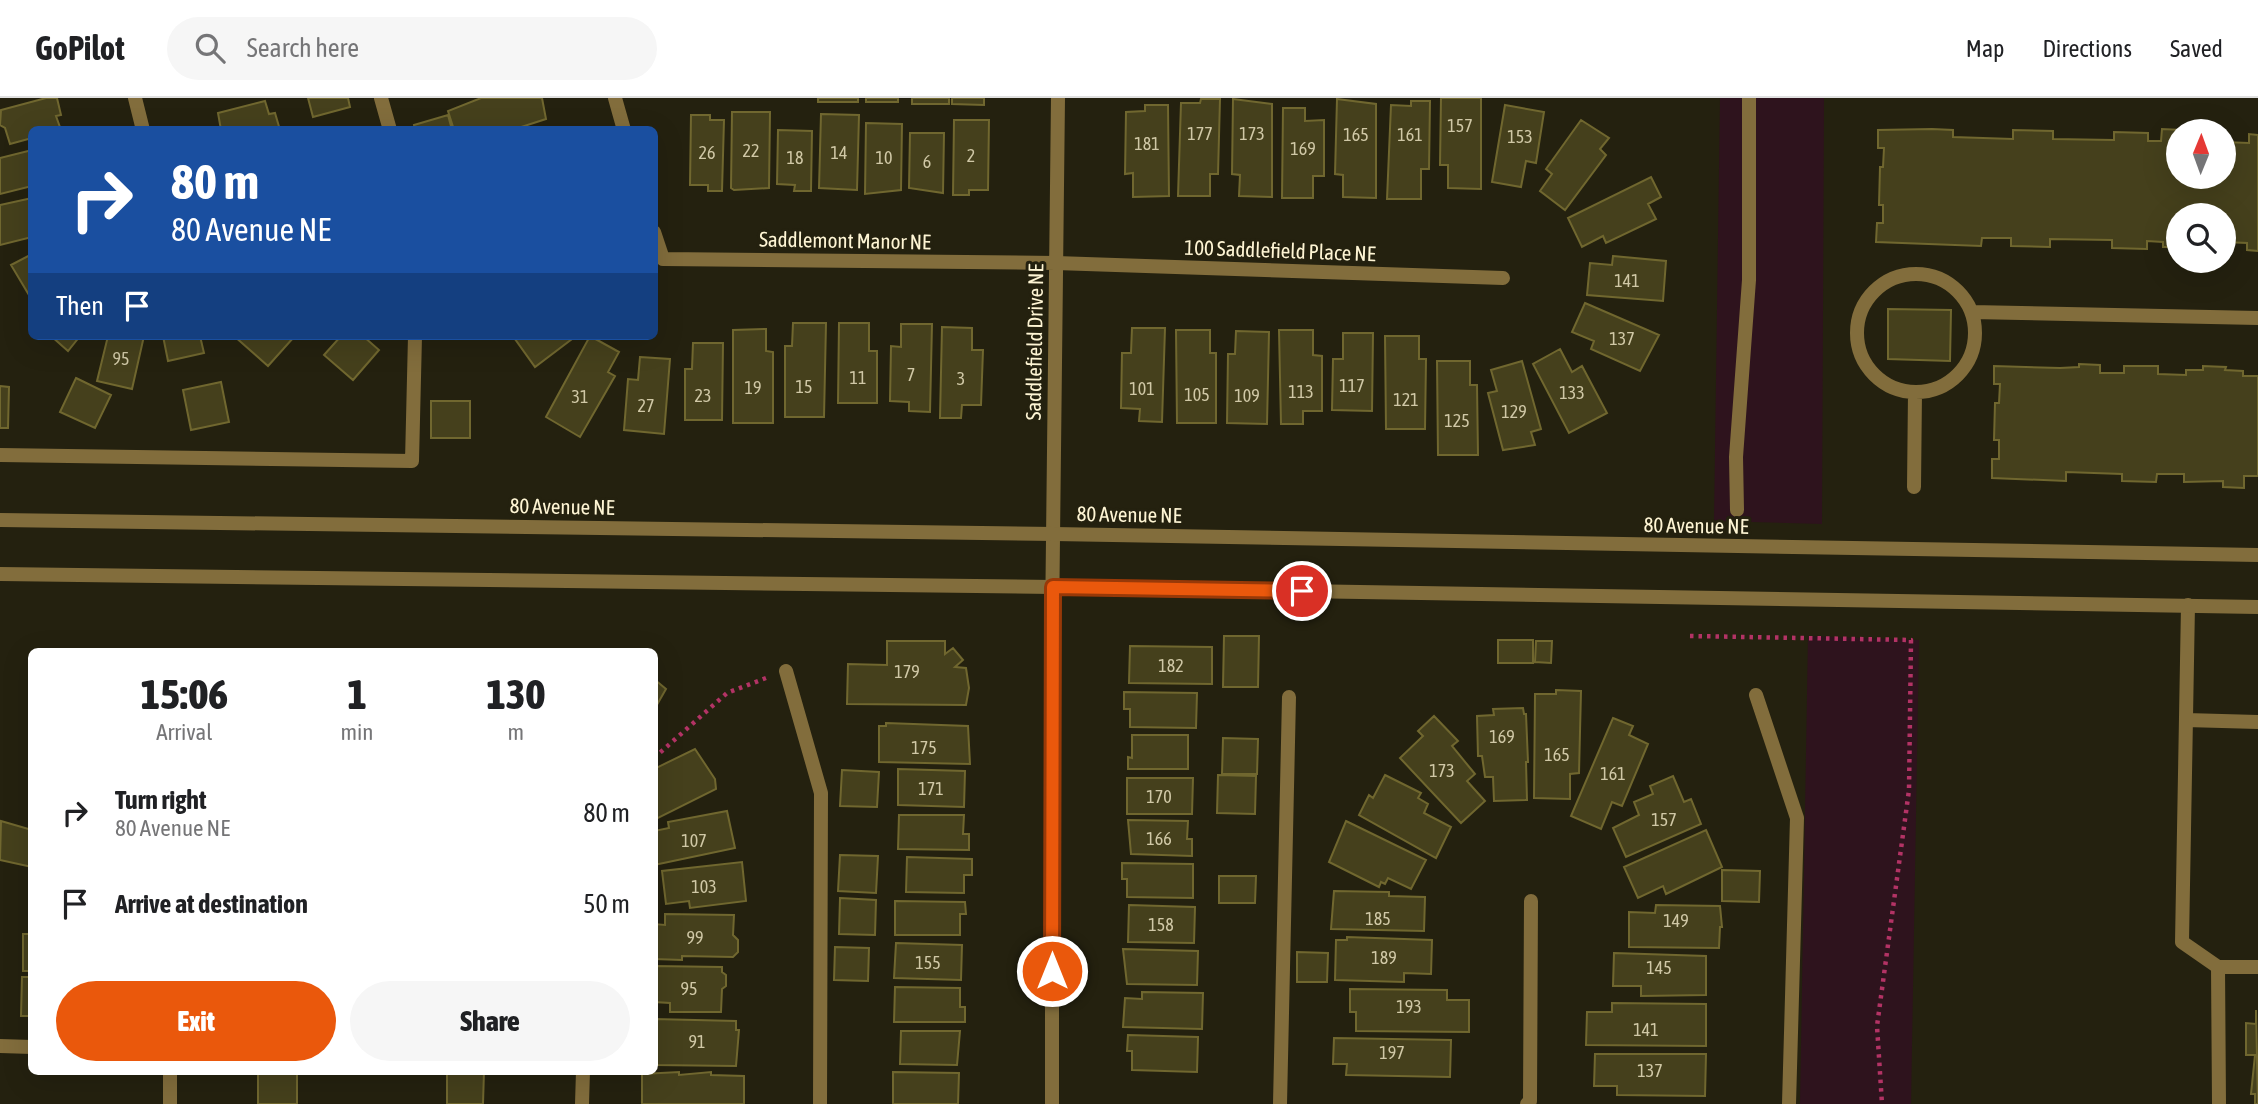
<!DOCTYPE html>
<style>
body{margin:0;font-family:"Asap Condensed",sans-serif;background:#f6f6f6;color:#202124;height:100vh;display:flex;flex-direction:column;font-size:26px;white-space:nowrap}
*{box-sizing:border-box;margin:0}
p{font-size:23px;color:#757577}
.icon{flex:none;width:38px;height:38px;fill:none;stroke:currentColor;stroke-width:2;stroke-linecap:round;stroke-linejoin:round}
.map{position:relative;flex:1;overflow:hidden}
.details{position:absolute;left:28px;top:550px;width:630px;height:427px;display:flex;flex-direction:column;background:#fff;border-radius:10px;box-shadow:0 7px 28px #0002}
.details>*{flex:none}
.hud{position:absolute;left:28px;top:28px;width:630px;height:214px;border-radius:10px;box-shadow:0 7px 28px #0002;background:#1a4fa0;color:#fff;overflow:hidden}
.needle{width:46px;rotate:1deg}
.fabs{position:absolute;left:2166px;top:21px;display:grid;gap:14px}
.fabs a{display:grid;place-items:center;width:70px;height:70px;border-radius:50%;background:#fff;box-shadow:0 7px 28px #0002;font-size:35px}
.pin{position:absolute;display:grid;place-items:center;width:60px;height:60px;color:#fff;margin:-30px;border:4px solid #fff;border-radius:50%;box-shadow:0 2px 7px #0007}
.me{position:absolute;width:77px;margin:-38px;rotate:0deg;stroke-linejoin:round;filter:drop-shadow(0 0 5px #0008)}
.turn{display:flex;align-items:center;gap:24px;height:147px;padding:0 28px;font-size:32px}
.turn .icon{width:91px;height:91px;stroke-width:2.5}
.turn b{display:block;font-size:49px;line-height:60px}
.then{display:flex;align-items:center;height:66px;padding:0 28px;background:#0003;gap:14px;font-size:26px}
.eta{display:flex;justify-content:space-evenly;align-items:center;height:119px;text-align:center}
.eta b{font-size:42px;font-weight:800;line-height:49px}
.action{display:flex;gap:14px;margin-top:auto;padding:14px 28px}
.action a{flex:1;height:80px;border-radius:42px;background:#ea580c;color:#fff;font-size:28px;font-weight:800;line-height:80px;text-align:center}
.action a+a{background:#f6f6f6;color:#202124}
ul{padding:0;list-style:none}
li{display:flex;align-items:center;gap:21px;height:91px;padding:0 28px}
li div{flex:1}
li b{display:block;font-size:26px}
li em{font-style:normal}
header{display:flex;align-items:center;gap:42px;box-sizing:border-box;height:98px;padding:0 35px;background:#fff;border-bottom:2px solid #e0e0e0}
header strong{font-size:33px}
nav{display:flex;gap:38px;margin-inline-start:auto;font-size:24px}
.search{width:490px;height:63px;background:#f6f6f6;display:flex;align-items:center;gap:18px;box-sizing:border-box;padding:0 24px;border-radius:38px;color:#757577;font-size:26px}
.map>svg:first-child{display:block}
</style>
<header>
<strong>GoPilot</strong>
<div class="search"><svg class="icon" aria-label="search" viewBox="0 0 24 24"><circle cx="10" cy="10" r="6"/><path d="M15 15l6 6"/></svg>Search here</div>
<nav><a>Map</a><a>Directions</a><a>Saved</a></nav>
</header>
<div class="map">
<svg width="2258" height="1006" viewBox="0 0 2258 1006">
<rect width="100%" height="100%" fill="#24210f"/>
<path fill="#2e131d" d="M1720,0H1824L1822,426L1714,423Z
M1808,538L1919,542L1911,1006H1800Z"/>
<path fill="#45401c" stroke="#70672f" stroke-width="2" d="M46,0H57L61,17L56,18L61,32H32V40L10,46L5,30L0,27L1,12Z
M308,0H348L350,9L313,19Z
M481,0H542L546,21L512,32H454L448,13Z
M818,0H858V4H818Z
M866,0H898V4H866Z
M912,0H949V6H912Z
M952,0H984V7L952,6Z
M1441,0H1481V91L1448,90V67H1440Z
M1201,1H1220L1218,76H1210V98H1178L1181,5H1200Z
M1233,1L1272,6V99L1239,98L1240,77L1232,76Z
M1337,1L1376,6V100L1343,99V77L1335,76Z
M265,3L269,16L275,15L280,32H221L218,15Z
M1411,3H1430L1429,71H1421V101H1387L1391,7L1411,8Z
M1145,7H1168L1169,98L1133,99V75L1125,76L1126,14L1145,13Z
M1505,7L1544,14L1536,65L1526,63L1521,89L1492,84Z
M1283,10H1305V23L1324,22V78H1313V100H1282Z
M732,14H770L769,90L734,92L731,90Z
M821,16L859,17L857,92L819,90Z
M448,17L452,32H415L414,27Z
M691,17H710V22H724L722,93H708V87H690Z
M954,22H989L988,92H969V97H953Z
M1581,22L1609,40L1600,51L1606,57L1565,112L1540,93L1552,76L1546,71Z
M866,25L902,26L901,92L865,96Z
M1932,31L1953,32V39L2013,41V32L2053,33V41L2114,42V34L2148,35V43H2161L2162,31L2183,32L2179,33V79H2224V44L2249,45V36L2258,37V153L2247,152V145L2224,144V117H2179V149H2163V144L2147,143V151L2112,150V142L2050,141V149L2011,148V140H1982L1981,148L1876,144L1877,125H1883V107H1879L1880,69H1883L1884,50H1878V32Z
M778,32L812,33L811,93H794L795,87L777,86Z
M910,35H944L943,95L909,90Z
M32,52V88L0,96V60Z
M1651,79L1661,99L1648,106L1656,121L1606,145L1603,138L1582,149L1568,120Z
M32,100V139L0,147V107Z
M32,156V195L29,197L11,167Z
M1613,158L1666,163L1663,203L1587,197L1590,165L1612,167Z
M1585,205L1659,237L1640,273L1591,251L1594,243L1572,234Z
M1888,211L1951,212L1950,263L1888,261Z
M793,225H826L824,319H785V248H792Z
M839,225H869V253H877V305H838Z
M901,226H932L930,314L909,313V304L890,303L891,248L901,249Z
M942,229L972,230V252H983L981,307H962L961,320H940Z
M1132,230H1165L1162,324L1139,323L1140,311L1121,310L1122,255H1131Z
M766,231V253L773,254V325H733V232Z
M1176,232H1210V255H1216V325H1177Z
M1279,232H1313V257L1322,258V313H1303V326H1281Z
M1236,233L1269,234L1267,326L1227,325L1228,256H1235Z
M1343,235H1373L1372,313L1332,312L1333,261H1343Z
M51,238H80L68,253Z
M108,238H144L132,291L97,283Z
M163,238H200L204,255L168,263Z
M234,238H293L294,239L268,268Z
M341,238H363L379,252L353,282L324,257Z
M518,238H576L535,269L515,241Z
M590,238L619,254L608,274L615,278L580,339L546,319Z
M1385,238H1419V261H1426L1425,331H1386Z
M693,245H723L722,322H685V271H692Z
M1560,251L1572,274L1582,268L1607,315L1569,335L1533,266Z
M640,259L670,261L664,336L624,332L628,281L638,282Z
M1437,263H1470V287H1477L1478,357H1438Z
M1522,263L1541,331L1531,334L1535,347L1503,352L1488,295L1497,293L1491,272Z
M2079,266L2100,267V275H2124V268H2158V276L2186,277V272H2203V268L2226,269L2225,272L2243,273V278H2258V378H2244V390L2223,389V383L2184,384V376H2157L2156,384L2122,383V376L2066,374V383L1992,380V361H1999V342H1994L1995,305H1999L2000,286H1994V268L2060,270L2079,269Z
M76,280L111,297L95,330L60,314Z
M221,284L229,324L191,332L183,292Z
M0,288L9,289L8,330H0Z
M431,303H470V340H431Z
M1224,538H1259L1258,589H1223Z
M1498,542H1533V565H1498Z
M887,543H945V556L953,550L963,562L955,569L966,570L969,590L966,607L847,606L848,566L887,567Z
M1536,543H1552L1551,565L1535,564Z
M1130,548L1212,549V586L1129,585Z
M654,581L666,591L654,612Z
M1556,592L1581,593L1579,675L1570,676V701L1534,700L1535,596H1556Z
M1124,594L1197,595L1196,630L1130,629V611H1124Z
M1523,610L1524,616H1526L1528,664H1526L1527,702L1494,703L1493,679H1485L1482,658H1478L1477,618L1494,617L1493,611Z
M1434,618L1458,643L1452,648L1475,676L1467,683L1485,703L1461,725L1400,660L1423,638L1418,633Z
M1613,620L1633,628L1629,637L1648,646L1622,708L1612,704L1601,731L1571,718Z
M886,625L968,628L970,666L879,664V628H886Z
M1132,637H1188V671H1128V659L1132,660Z
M1223,640L1258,641L1257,676H1222Z
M695,651L715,681L716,691L654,722V671Z
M898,671L965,673L964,709L898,707Z
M842,672L879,674L877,709L840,708Z
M1218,677L1256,678L1255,716L1217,715Z
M1385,677L1421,695L1418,700L1428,706L1424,715L1451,729L1436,760L1359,717L1369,697L1373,700Z
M1673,678L1684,704L1691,701L1701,726L1626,759L1613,730L1639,717L1634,704L1653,696L1650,688Z
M1127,680H1193L1192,716H1127Z
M727,713L735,750L654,767V733L669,730L668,724Z
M899,717H964L963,736H969V752L898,751Z
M1128,722L1188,723L1187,741H1192V758L1131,756Z
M1,723L32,732V769L0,762Z
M1346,723L1426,762L1411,791L1388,780L1385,786L1381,784L1379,789L1329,764Z
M1706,732L1722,769L1666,796L1663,788L1638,800L1624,769Z
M840,757L878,758L876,795L838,793Z
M907,759L972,761V777H964V795L906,794Z
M742,764L746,803L690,810L689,803L666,806L662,773Z
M1122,765L1193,766V800L1127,799V781H1122Z
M1722,772L1760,773L1759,804L1722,803Z
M1219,778H1256L1255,805H1219Z
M1334,793L1389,794V798L1425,799L1424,833L1331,831Z
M840,800L876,802L875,837L839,836Z
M895,803L965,804L966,816H960V837H895Z
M1129,807L1195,809L1194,845L1128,844Z
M1656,807L1720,808L1722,829H1720L1719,850L1629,849V814L1655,815Z
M665,816L734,817L733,837L738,842V854L733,859L682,858V862L654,861V826L665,827Z
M23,836H32V873H23Z
M1347,839L1432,842L1431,876L1404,875V884L1335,882L1336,842H1347Z
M896,845L962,847L961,882L894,880Z
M835,849L869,850L868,883L834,882Z
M1123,851L1198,853L1197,887L1127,886Z
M1297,854L1328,855L1327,884H1297Z
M1614,855L1706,858V897L1641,898V888H1613Z
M654,868L722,869V874L726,877V888L722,891L721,914H670V905L654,904Z
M22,879H32V918H21Z
M895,889L960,890V909H965V924H894Z
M1350,891L1447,892V902H1469V934L1356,933V914H1350Z
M1142,894L1203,895L1202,931L1123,929L1125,900L1142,901Z
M1612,905L1706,906V948L1586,947L1587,914H1612Z
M2256,912L2258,1006H2255V996H2251L2255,957H2246V925L2256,926Z
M654,921L736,923V932H739L736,968L654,967Z
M901,933H960L957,967L900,966Z
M1128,937L1198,939L1197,974L1132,972V953H1127Z
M1334,940L1451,942L1450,979L1346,977L1347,966H1333Z
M1595,956H1706L1705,998L1617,997V988H1594Z
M258,973H297V1006H258Z
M447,973H484L483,1006H447Z
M679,974V977L711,974V977L744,978V1006H642V976Z
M893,974L959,975L958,1006H893Z"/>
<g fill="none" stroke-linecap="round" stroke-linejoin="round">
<path stroke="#b33365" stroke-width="4.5" stroke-dasharray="3.5 5" stroke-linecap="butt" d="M1690,538L1911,542L1909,692L1877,928L1882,1006
M654,660L727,595L766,580"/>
<path stroke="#826d3c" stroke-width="14" d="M381,0L390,32
M1857 235a59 59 0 1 1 118 0a59 59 0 1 1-118 0Z
M1972,214L2258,220
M0,357L412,363L415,238
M1914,389L1915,294
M2188,507L2182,844L2218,869H2258
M786,573L821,695L820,1006
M1756,597L1797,720L1789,1006
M2186,622L2258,624
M2218,869L2219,1006
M0,948L32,949
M1280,1006L1289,599"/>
<path stroke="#826d3c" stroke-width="14" d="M1737,412L1736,359L1749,182V0"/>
<path stroke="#826d3c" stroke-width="14" d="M135,0L143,32
M615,0L624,32
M654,134L663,161L1056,165L1503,180
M170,1006V973
M582,1006L583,973
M1052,1006V529L1058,0
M1527,1006L1530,1003L1531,803"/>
<path stroke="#826d3c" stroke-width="14" d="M0,422L1054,436L2258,457
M0,476L1053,489L2258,509"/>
</g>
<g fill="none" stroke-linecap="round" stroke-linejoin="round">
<g stroke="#983908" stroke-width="18">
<path id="route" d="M1052,873L1053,489L1302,493"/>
</g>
<use href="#route" stroke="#ea580c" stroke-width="12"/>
</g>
<g text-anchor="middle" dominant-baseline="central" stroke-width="6" stroke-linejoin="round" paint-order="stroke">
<g font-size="18" fill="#d0c8a6">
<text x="1460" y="27">157</text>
<text x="1200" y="35">177</text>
<text x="1252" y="35">173</text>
<text x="1356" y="36">165</text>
<text x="1410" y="36">161</text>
<text x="1520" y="38">153</text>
<text x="1147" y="45">181</text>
<text x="1303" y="50">169</text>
<text x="751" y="52">22</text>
<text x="707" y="54">26</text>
<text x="839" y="54">14</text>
<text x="971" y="57">2</text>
<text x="795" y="59">18</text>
<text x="884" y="59">10</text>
<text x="927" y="63">6</text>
<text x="1627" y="182">141</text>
<text x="1622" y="240">137</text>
<text x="121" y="260">95</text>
<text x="911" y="276">7</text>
<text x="858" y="279">11</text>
<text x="961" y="280">3</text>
<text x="1352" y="287">117</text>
<text x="804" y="288">15</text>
<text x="753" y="289">19</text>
<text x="1142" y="290">101</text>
<text x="1301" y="293">113</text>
<text x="1572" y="294">133</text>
<text x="1197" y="296">105</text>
<text x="703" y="297">23</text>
<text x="1247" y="297">109</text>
<text x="580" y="298">31</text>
<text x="1406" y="301">121</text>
<text x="646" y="307">27</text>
<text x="1514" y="313">129</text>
<text x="1457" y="322">125</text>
<text x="1171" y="567">182</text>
<text x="907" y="573">179</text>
<text x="1502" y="638">169</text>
<text x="924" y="649">175</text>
<text x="1557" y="656">165</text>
<text x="1442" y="672">173</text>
<text x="1613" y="675">161</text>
<text x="931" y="690">171</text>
<text x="1159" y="698">170</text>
<text x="1664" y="721">157</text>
<text x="1159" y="740">166</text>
<text x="694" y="742">107</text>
<text x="704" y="788">103</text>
<text x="1378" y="820">185</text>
<text x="1676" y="822">149</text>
<text x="1161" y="826">158</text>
<text x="695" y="839">99</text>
<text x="1384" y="859">189</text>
<text x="928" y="864">155</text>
<text x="1659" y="869">145</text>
<text x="689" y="890">95</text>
<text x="1409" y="908">193</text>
<text x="1646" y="931">141</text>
<text x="697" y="943">91</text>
<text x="1392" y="954">197</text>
<text x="1650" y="972">137</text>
</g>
<g font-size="21" fill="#fef5d4" stroke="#24210f">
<text transform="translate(845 142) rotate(1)">Saddlemont Manor NE</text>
<text transform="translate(1280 152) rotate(2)">100 Saddlefield Place NE</text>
<text transform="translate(1034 244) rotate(-89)">Saddlefield Drive NE</text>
<text transform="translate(562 408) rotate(1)">80 Avenue NE</text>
<text transform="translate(1129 416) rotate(1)">80 Avenue NE</text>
<text transform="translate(1696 427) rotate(1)">80 Avenue NE</text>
</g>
</g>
</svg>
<div class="fabs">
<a><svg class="needle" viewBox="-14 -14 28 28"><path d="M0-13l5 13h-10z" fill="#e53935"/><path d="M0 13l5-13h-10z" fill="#757577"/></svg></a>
<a><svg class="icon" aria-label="search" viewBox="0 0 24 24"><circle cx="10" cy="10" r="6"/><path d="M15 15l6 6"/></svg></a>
</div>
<div class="pin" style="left:1302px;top:493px;background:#d93025"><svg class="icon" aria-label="arrive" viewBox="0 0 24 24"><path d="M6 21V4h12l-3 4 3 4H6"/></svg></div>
<svg class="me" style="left:1052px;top:873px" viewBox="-20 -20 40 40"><circle r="17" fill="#ea580c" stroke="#fff" stroke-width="3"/><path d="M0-11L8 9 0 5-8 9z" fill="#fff"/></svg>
<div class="hud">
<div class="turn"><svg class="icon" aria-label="right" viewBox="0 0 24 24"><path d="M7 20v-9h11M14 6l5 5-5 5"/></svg><div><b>80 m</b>80 Avenue NE</div></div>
<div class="then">Then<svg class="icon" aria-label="arrive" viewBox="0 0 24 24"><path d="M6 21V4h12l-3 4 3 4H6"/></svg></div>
</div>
<section class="details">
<div class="eta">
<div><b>15:06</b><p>Arrival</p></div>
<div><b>1</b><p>min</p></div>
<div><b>130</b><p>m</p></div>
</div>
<ul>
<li><svg class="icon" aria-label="right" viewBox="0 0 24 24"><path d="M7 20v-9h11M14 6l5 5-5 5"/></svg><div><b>Turn right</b><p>80 Avenue NE</p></div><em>80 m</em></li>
<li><svg class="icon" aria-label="arrive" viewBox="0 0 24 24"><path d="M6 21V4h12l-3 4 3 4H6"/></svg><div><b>Arrive at destination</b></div><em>50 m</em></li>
</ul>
<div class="action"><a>Exit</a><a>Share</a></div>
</section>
</div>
